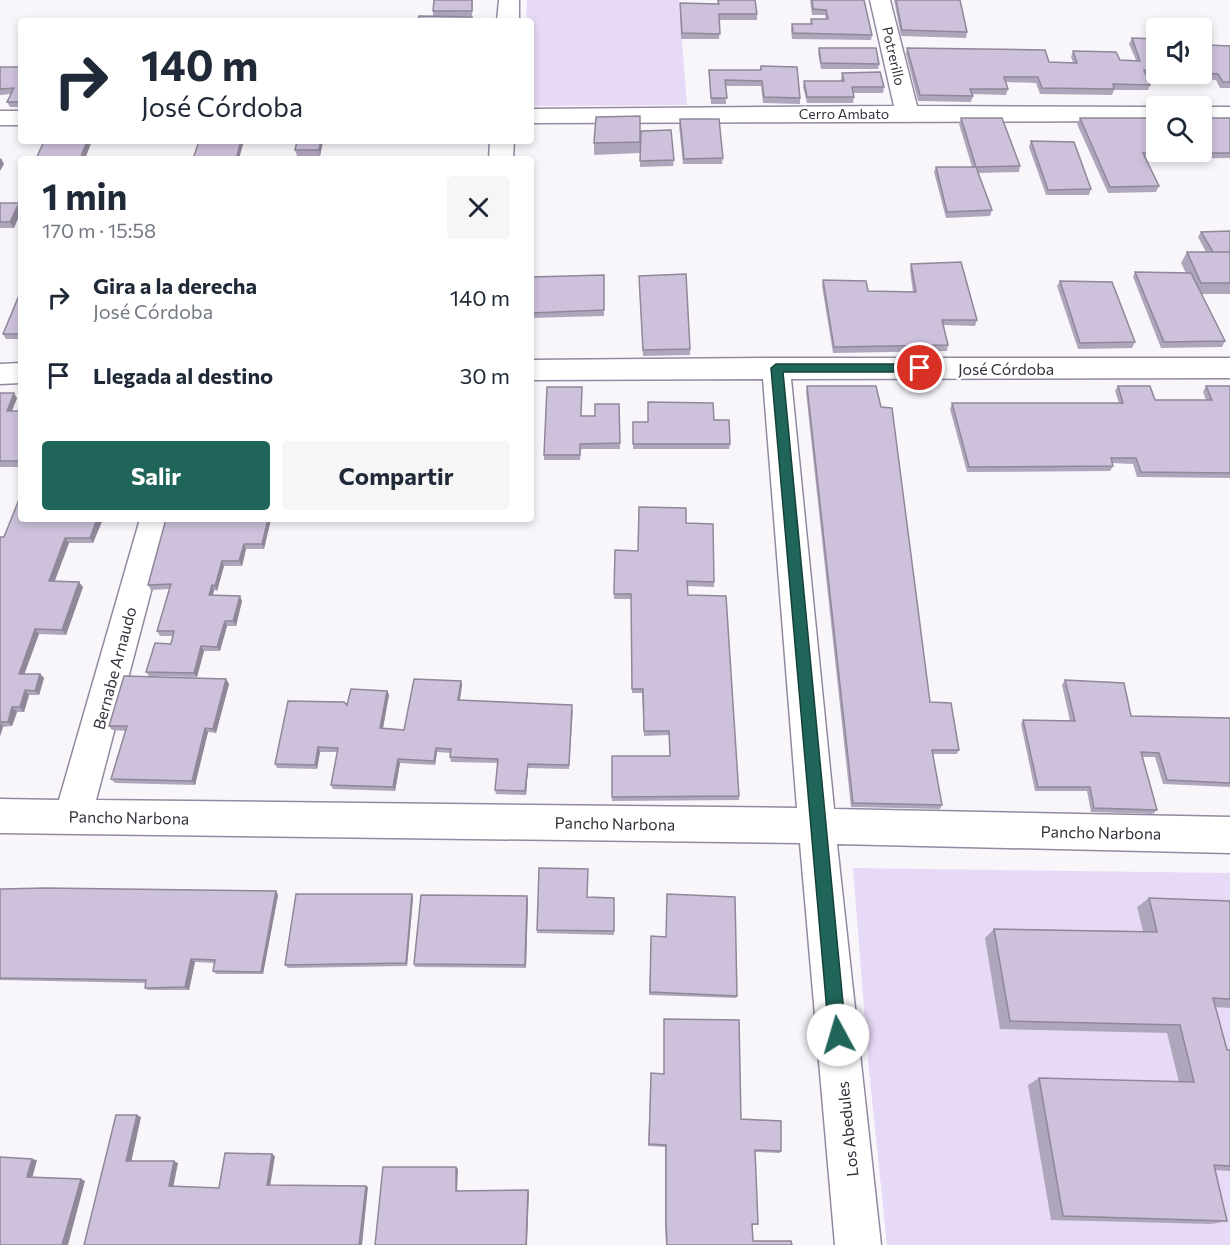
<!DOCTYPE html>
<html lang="es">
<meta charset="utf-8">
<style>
body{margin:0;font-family:Commissioner,sans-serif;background:#f6f6f7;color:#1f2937;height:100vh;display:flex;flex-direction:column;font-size:22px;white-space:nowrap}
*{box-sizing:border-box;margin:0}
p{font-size:20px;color:#747a83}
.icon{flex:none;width:33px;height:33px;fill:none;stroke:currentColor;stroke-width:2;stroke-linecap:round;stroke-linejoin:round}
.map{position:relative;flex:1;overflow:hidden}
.side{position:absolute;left:18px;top:156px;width:516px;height:366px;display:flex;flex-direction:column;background:#fff;border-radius:6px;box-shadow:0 3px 9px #0003}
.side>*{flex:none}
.guide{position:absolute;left:18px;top:18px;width:516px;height:126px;border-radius:6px;box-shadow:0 3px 9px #0003;background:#fff;color:#1f2937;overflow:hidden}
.fabs{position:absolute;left:1146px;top:18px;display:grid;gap:12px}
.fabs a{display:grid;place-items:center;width:66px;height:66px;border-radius:6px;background:#fff;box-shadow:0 3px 9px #0003;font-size:30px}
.pin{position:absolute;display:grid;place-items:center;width:51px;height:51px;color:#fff;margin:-26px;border:3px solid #fff;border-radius:50%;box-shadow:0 2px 6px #0007}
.me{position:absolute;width:66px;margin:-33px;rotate:354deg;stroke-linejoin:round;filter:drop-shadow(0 0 4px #0008)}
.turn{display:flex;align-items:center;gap:21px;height:126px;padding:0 24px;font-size:27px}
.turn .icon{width:78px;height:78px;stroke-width:2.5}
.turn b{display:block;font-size:42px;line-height:51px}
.round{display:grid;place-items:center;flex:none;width:63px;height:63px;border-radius:6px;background:#f6f6f7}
.headline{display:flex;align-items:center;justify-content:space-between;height:102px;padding:0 24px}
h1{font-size:36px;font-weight:700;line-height:45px}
.button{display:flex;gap:12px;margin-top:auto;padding:12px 24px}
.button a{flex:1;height:69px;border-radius:6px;background:#1f6559;color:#fff;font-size:24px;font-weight:700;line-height:69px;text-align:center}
.button a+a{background:#f6f6f7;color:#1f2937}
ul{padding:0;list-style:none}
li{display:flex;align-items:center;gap:18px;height:78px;padding:0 24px}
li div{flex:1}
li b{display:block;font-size:22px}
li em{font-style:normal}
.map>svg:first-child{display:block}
</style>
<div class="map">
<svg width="1230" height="1245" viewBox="0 0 1230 1245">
<rect width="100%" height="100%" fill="#f8f6fb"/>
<path fill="#e7daf6" d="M527,0H679L687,105L531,106V21H526Z
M853,868L1230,873V1245H887L868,1060Z"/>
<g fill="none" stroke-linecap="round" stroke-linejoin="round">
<g stroke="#9489a1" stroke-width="3">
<path id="minor" d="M499,0H519V21H497Z
M870,0H890L917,106L1156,107V121L531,123V109L894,106Z
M1202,107H1230V121H1202Z
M0,111H21V125H0Z
M490,141H514L513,159H489Z
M776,358H1230V378L791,379L834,809L1230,817V853L837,844L881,1245H835L800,843L0,833V799L59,800L140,519H170L96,800L797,808L763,379L531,380V360Z
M21,363V383L0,384V364Z"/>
</g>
<use href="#minor" fill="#fff" fill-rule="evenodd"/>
</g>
<path fill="#b0a6bc" d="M473,0L472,16L457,17H472V21H418L433,16V11Z
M717,0H755L757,14V20H720L719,39H681L680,3L718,4Z
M810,0H864L872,35L871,40L792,39L791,29L792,24H810L811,19H826L825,15H812Z
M894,0H960L967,32L966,38L901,36Z
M1132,38L1156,39V74H1202V41L1208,45L1230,46V88H1220L1216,80L1147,76L1150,85L1148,90H1114L1112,95L1040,94L1036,83L1006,82L1008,89L1006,95L972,94L973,96L971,102L918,101L906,54L907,48L1049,62H1073L1071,57L1073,51L1120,60H1136L1129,44Z
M819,48L879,64L878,69H821L818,53Z
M761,66L800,98V104L763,103L761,86H726V104H711L709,70H760Z
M0,67H21V107H10L7,102L11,94L0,95Z
M842,73L884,87L883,93H853L854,97L853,103H807L803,87L804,81H841V79Z
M640,116V153L594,155V143Z
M961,118L1020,166L1019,172L978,173L992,210L990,216L946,218L934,172L936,167H972L959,124Z
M1080,118H1230V158L1146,159L1159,186L1156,192L1108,193L1077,124Z
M680,119L723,158L722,164H683L679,125Z
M641,131L674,160L673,166L640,167Z
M297,141H323L320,156H297L295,150Z
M1031,141L1091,189L1089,195H1046L1029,147Z
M0,203L21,207V211L14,228H0Z
M1230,231V294H1201L1225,341L1222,347L1161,348L1133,277L1135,272L1186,273L1181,263L1187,252H1206L1198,237L1201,232Z
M911,264L977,320L975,326L943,325L948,345L947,351L833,353L822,286L823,280L868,291L913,292L910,270Z
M604,275V316L531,318V277Z
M1060,281L1135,342L1132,348L1078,349L1057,286Z
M639,282L690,349V355L643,356Z
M21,293V339H6L3,334Z
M807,386L930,702L959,750L957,754H933L942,805L940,809L851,807L806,392Z
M1118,386L1155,400H1206L1203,392L1206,386H1230V478L1137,477L1133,464L1112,463L1113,466L1110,471L967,472L950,409L952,403H1119L1115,391Z
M0,393L17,398L12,411H21V467H0Z
M619,404L620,449H581L580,460H544V455L581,416H595Z
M714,420L730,444L729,449H633V422H648Z
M21,519H103L93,543H69L54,581L83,587L66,635L39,634L24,674H40L44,678L39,695H29L24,712H17L12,726L3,727L0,736V537H4Z
M271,519L264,549H246L242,566H224L217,591L214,590L213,595L242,601L236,626H227L220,651H204L197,677L149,676L146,672L171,644L173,636H160L157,631L169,589L151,590L148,585Z
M686,523L714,582V587L687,586L688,595L739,796V800L612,801V756H670L669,735L644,736L642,693H632L631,599H614L615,550L638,551Z
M226,679L229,684L216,733L208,732L195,785L115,783L111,779L126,731L112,730L109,726Z
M1065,680L1131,716L1230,718V787L1163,784L1155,757H1142L1157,810L1153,814L1091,812L1087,791H1035L1021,724L1023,720L1070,721L1062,685Z
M461,681L462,685L460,700L573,710L569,769L528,768L526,795L496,794L495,790L498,763L451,762L450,757L451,753L437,752L435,765L400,763L395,791L333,789L331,785L338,752H320L317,769L277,768L275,764L347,705L387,691L389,695L383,728L404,730Z
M0,889L276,891L278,895L263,974H216L213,971L214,963L195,962L189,990H148L145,988V983L0,980Z
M587,897L614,898V935L537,933V930Z
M413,898L407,966L288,968L285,965Z
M1149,898L1230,901V1008L1215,1007L1227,1050H1230V1171L1215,1170L1227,1221L1211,1224L1051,1220L1028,1085L1039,1078L1179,1082L1167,1033L1000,1029L985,938L994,929L1143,931L1137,907Z
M528,899L526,968L415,967L414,964Z
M651,936L737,996L736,998L649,995Z
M651,1073L741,1119L781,1151L780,1153L755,1152L758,1224L757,1225H752L753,1241L792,1245H666L665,1224V1147L648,1146Z"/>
<path fill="#908799" d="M87,141H92L85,159H80Z
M241,141H244L239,159H236Z
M321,141H323L320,156L319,150Z
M1,158L4,164L0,171V159Z
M19,203L21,207V211L14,228L10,222Z
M14,393L17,398L10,416L7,411Z
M97,519H103L93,543L90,538Z
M268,519H271L264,549L262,544Z
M65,538L69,543L53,586L49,581Z
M244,544L246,549L242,566L239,561Z
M222,561L224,566L217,591L215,586Z
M79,582L83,587L66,635L62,630Z
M212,585L214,590L212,600L209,595Z
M240,596L242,601L236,626L233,621Z
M225,621L227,626L220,651L217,647Z
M35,629L39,634L23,678L19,674Z
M201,646L204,651L197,677L194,673Z
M40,674L44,678L39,695L35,691Z
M226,679L229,684L216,733L213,729Z
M461,681L462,685L459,704L458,700Z
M25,690L29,695L24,712L20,707Z
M387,691L389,695L382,733L380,728Z
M12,707L17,712L12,726L8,722Z
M0,723L3,727L0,736Z
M205,728L208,732L195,785L192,781Z
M318,747L320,752L317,769L315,765Z
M436,748L437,752L435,765L434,761Z
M398,759L400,763L395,791L393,787Z
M528,764V768L526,795L525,791Z
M276,891L278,895L263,974L261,972Z
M412,894L413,898L407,966L406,963Z
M527,896L528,899L526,968L525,965Z
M191,959L195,962L189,990L185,987Z
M137,1115L141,1117L131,1163L126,1161Z
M272,1154L275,1156L270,1187L267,1185Z
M32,1159L37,1160L32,1179L27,1177Z
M174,1161L178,1163L173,1188L169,1186Z
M456,1167L458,1169L457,1192L456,1191Z
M81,1179L85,1181L68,1245H62Z
M366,1186L368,1187L362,1245H359Z
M528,1190L529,1192L527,1245H526Z"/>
<path fill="#cdc1db" stroke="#908799" stroke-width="1.5" d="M434,0H472V11H433Z
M718,0H755L757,14H719L720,34L682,33L680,3L719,4Z
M812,0H864L872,35L793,33L792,24H812L811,19H828L826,10L813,9Z
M896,0H960L967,32L902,30Z
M419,16L472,17L471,21H418Z
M1132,38L1156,39V71L1144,70L1150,85L1113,84L1114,89L1042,88L1038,77H1004L1008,89H970L973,96L920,95L907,48L1045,50L1049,62L1077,63L1073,51L1116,52L1120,60L1140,61Z
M1202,41H1206L1208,45L1230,46V82H1223L1218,74L1202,73Z
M819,48H876L879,64L821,63Z
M761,66L797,67L800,98L764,97L762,81L725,80L727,98H711L709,70H761Z
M0,67H21V102H7L14,88L0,89Z
M880,72L884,87H852L854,97H807L804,81H844L842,73Z
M640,116V142L594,143L596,117Z
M961,118H1002L1020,166L976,167Z
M1080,118H1156V152H1202V118H1230V153H1143L1159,186L1110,187Z
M680,119H719L723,158L684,159Z
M671,130L674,160L640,161L641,131Z
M44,141H87L80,159H36Z
M199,141H241L236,159H193Z
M297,141H321L319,150H295Z
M1031,141L1074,142L1091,189L1048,190Z
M936,167H976L992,210L947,212Z
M0,203H19L10,222H0Z
M1230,231V252H1213L1201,232Z
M1187,252H1230V283H1201Z
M961,262L977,320H942L948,345L834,347L823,280L866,281L868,291L916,292L911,264Z
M1135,272L1191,273L1225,341L1164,342Z
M686,274L690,349L643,350L639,276Z
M604,275V310L531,313V277Z
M1060,281L1112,282L1135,342L1080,343Z
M20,293H21V334H3Z
M807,386H876L881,407L892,408L930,702L951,703L959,750H932L942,805L853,803Z
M1118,386H1150L1155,400H1212L1206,386H1230V473L1141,472L1136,458H1111L1113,466L969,467L952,403H1123Z
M547,387H582L581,416H595V404H619L620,443L580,444V455H544Z
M0,393H14L7,411H21V461H0Z
M648,402L713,403L714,420H729L730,444H633V422H648Z
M20,497L21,519H97L90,538H65L49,581L79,582L62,630L35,629L19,674H40L35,691L25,690L20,707H12L8,722H0V537H4Z
M639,507L686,508V523L713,524L714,582L687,581L688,595L726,596L739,796L612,797V756H670L669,731H644L643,689H632L631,594H614L615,550L638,551Z
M166,519H268L262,544H244L239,561H222L215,586L212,585L209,595L240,596L233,621H225L217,647L201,646L194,673L146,672L155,643L171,644L174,631H157L171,584L148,585Z
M124,676L226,679L213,729L205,728L192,781L111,779L127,726H109Z
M414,679L461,681L458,700L572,705L569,765L528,764L525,791L495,790L498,759L450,757L451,749L436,748L434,761L398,759L393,787L331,785L338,748L318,747L315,765L275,764L288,701L344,702L347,705L351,689L387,691L380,728L404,730Z
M1065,680L1124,683L1131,716L1230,718V783L1167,780L1159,753L1141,752L1157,810L1094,808L1090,787H1038L1023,720L1075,721Z
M539,868L588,869L587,897L614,898V931L537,930Z
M45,888L276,891L261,972L213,971L215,960L191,959L185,987L145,988L146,980L0,978V889Z
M296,894H412L406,963L285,965Z
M667,894L735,897L737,996L650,992L651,936L666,937Z
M421,895L527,896L525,965L414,964Z
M1149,898L1230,901V999L1213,998L1227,1050H1230V1166L1214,1165L1227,1221L1063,1216L1039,1078L1194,1082L1180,1025L1010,1021L994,929L1157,932Z
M664,1019L739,1020L741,1119L781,1121V1151L755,1150L758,1224H752L753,1241H791L792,1245H667L666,1223V1145L649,1144L651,1073L664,1074Z
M116,1115H137L126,1161H174L169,1186L219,1188L225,1153L272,1154L267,1185L366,1186L359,1245H84Z
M0,1157L32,1159L27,1177L81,1179L62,1245H0Z
M383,1167H456V1191L528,1190L526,1245H375Z"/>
<path fill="#1f6559" stroke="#14423a" stroke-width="1.5" d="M776,364H920L925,368L920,372H783L846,1035L844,1041L838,1044L832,1041L829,1035L771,368Z"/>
<g text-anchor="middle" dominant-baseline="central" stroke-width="5" stroke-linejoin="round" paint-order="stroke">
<g font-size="14" fill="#35303a" stroke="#fff">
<text transform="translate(894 56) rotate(77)">Potrerillo</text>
<text x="844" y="113">Cerro Ambato</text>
</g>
<g font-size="16" fill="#35303a" stroke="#fff">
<text x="1006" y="368">José Córdoba</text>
<text transform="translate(114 668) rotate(-75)">Bernabe Arnaudo</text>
<text transform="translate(129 817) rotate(1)">Pancho Narbona</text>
<text transform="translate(615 823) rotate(1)">Pancho Narbona</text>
<text transform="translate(1101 832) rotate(1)">Pancho Narbona</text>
<text transform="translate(847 1129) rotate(-96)">Los Abedules</text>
</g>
</g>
</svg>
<div class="fabs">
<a><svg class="icon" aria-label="sound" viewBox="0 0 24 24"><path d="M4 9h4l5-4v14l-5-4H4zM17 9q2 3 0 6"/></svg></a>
<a><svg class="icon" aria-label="search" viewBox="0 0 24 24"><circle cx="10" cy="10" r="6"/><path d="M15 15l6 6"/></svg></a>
</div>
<div class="pin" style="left:920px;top:368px;background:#d93025"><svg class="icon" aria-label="arrive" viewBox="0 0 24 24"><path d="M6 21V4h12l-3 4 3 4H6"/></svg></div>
<svg class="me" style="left:838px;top:1035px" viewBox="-20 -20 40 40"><circle r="19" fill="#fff"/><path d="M0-13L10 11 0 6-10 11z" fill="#1f6559"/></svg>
<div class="guide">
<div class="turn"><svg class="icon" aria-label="right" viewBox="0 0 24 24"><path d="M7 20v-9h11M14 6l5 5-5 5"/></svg><div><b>140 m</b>José Córdoba</div></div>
</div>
<section class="side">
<div class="headline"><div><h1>1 min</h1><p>170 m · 15:58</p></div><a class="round"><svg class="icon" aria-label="close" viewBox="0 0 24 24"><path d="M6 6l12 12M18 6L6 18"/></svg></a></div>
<ul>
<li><svg class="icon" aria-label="right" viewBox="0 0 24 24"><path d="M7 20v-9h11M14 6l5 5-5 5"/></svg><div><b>Gira a la derecha</b><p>José Córdoba</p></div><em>140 m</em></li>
<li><svg class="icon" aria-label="arrive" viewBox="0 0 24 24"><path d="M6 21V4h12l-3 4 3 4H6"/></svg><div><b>Llegada al destino</b></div><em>30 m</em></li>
</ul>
<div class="button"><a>Salir</a><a>Compartir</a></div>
</section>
</div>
